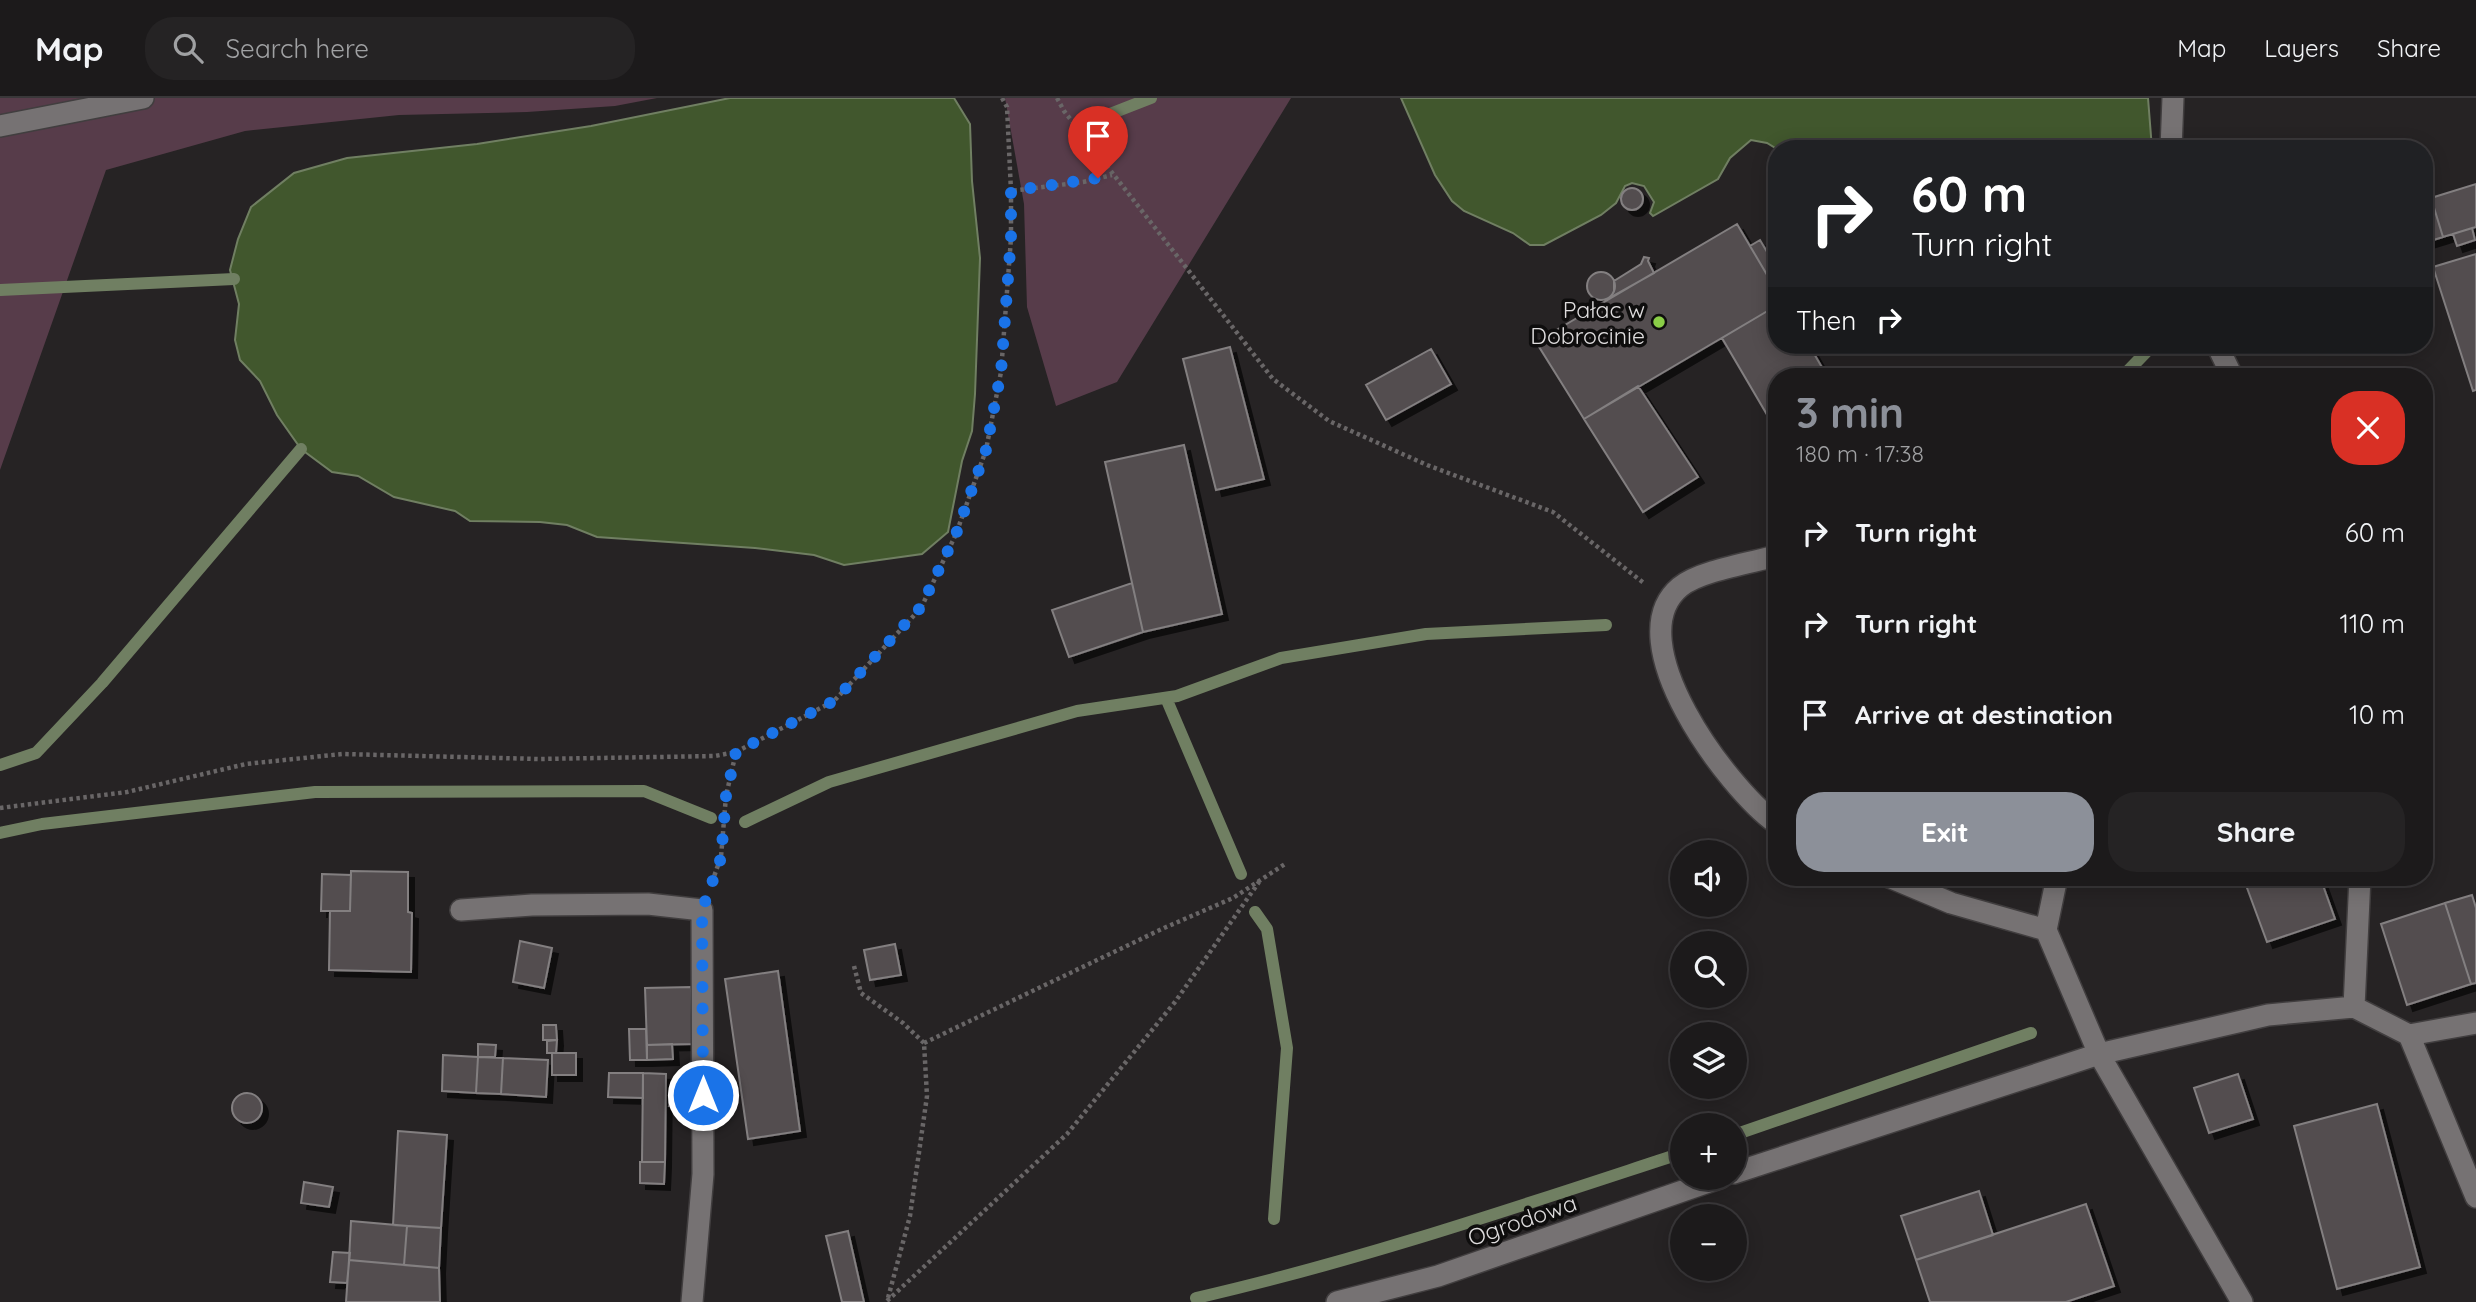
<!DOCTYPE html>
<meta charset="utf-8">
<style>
body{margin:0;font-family:Quicksand,sans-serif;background:#252324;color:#f1f3f6;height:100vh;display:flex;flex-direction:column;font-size:26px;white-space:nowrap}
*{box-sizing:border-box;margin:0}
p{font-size:23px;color:#a0a1a3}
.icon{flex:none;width:38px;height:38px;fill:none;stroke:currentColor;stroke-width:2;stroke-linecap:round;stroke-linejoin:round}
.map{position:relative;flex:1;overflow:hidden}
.details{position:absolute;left:1768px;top:270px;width:665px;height:518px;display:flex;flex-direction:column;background:#1c1a1b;border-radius:28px;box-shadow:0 4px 18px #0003,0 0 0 2px #3a383a}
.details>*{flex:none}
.guide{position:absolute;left:1768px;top:42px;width:665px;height:214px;border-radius:28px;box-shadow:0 4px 18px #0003,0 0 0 2px #3a383a;background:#202124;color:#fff;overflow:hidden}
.tools{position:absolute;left:1670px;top:742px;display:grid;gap:14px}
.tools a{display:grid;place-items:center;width:77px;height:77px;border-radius:50%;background:#1c1a1b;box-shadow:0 4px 18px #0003,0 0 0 2px #3a383a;font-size:35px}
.pin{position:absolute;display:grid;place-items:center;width:60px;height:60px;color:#fff;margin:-72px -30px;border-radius:50% 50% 50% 0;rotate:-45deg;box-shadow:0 0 7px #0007}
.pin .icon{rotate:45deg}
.me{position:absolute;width:77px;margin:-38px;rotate:0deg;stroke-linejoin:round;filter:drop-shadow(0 0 5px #0008)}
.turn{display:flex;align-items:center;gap:24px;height:147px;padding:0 28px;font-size:32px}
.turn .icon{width:91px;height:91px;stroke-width:2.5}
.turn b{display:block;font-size:49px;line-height:60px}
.then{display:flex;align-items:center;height:66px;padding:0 28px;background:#0003;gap:14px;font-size:26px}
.round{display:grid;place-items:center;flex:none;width:74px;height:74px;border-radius:28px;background:#252324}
.overview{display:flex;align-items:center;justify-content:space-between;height:119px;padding:0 28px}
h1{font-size:42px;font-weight:700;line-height:52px;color:#8c9099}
.action{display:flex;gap:14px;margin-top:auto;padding:14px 28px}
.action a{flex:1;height:80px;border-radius:28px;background:#8c9099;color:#fff;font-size:28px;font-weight:700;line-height:80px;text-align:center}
.action a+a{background:#252324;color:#f1f3f6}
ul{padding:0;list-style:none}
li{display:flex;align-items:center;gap:21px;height:91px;padding:0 28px}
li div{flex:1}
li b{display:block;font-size:26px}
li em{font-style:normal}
header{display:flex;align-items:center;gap:42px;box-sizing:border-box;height:98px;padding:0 35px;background:#1c1a1b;border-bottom:2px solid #3a383a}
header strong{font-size:33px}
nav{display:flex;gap:38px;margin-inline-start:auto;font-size:24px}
.search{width:490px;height:63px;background:#252324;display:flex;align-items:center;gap:18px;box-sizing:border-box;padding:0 24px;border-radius:28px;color:#a0a1a3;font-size:26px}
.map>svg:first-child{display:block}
</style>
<header>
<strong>Map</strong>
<div class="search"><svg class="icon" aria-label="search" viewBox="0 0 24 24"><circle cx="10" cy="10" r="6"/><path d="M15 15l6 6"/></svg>Search here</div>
<nav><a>Map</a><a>Layers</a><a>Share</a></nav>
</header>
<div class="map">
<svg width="2476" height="1204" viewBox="0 0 2476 1204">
<defs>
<filter id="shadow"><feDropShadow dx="6" dy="6" stdDeviation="0" flood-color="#0009"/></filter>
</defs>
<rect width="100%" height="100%" fill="#262324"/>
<path fill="#573c4a" d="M0,0H657L615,8L527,14L399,17L245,33L106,72L0,372Z
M1005,0H1291L1117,284L1056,308L1027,209L1024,106Z"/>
<path fill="#41572d" stroke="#707f62" stroke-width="2" d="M730,0H954L970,26L972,83L980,160L975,296L972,333L962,363L948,434L922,456L844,467L814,457L755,450L597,439L567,427L540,424L470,423L455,413L394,399L358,378L332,374L301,351L277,317L260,283L240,262L235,242L239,206L230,172L238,141L251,109L294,75L347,60L477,46L591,28Z
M1401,0H2148L2152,51H1777L1767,45L1751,42L1730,60L1718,81L1653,118L1650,115L1654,104L1644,88L1632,85L1625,88L1616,105L1601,117L1544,147H1530L1513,135L1464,113L1452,103L1435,77Z"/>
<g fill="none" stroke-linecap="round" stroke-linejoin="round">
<path stroke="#707f62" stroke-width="12" d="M1092,23L1151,0
M0,192L234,181
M2123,278L2153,247
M1166,600L1241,776
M0,667L36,655L102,585L301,351
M745,724L829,684L1077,613L1177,598L1281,560L1426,536L1606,527
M0,735L42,726L315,694L644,693L711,720
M1255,814L1267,831L1287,950L1274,1121
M1734,1037L2031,935
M1196,1200C1362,1162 1520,1108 1682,1055"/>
</g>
<path fill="#524e50" stroke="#837f80" stroke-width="2" filter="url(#shadow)" d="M2476,86V129L2443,139L2431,100Z
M1621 101a11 11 0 1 1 22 0a11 11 0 1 1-22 0Z
M2431,100L2443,139L2424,145V102Z
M1737,126L1776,192V208L1584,321L1536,244Z
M2472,130L2475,142L2457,148L2453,136Z
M1760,142L1776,169V192L1750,148Z
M2476,156V292L2473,293L2433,169Z
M1644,159L1649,160L1648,163L1654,175L1611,199L1614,193V183L1641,166Z
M1587 188a14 14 0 1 1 28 0a14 14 0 1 1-28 0Z
M1776,208V247H1809L1827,278H1776V332L1722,240Z
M1230,249L1264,381L1216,392L1183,261Z
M1431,251L1451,286L1386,322L1366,287Z
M1638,288L1698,379L1643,414L1584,321Z
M1184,347L1222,516L1143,534L1105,364Z
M1132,485L1143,534L1069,559L1052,512Z
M351,773L408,774V814L412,815L411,874L329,872L330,813H350Z
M322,776L351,777L350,813H321Z
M2243,779H2320L2335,821L2267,844Z
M2472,797L2476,810V885L2471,886L2445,805Z
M2445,805L2471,886L2407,907L2381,826Z
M520,843L552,850L544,890L513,884Z
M895,846L901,877L870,882L864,852Z
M778,873L800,1033L748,1041L725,881Z
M691,889L693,946L647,947L645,890Z
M543,927H556L557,942H543Z
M629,931H646L647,962H630Z
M557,942L556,955H547V943Z
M478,946L496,947L495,959H478Z
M672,946L673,961L647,962V947Z
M552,955H576V977H552Z
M443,957L478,959L476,995L442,993Z
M478,959L503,960L501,996L476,995Z
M503,960L548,962L546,999L501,996Z
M609,975H643V1000L608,999Z
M643,975L666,976L665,1064H642Z
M2238,976L2253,1021L2209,1035L2194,990Z
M670,992L688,993V1009L669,1008Z
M232 1010a15 15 0 1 1 30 0a15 15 0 1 1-30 0Z
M2377,1006L2420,1169L2337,1191L2294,1028Z
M398,1033L447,1037L441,1130L393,1127Z
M640,1064H665L664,1086L640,1085Z
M304,1084L333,1089L329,1109L301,1105Z
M1979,1093L1993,1137L1916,1162L1901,1118Z
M2086,1106L2114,1188L2066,1204H1930L1916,1162Z
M351,1123L407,1128L404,1167L349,1162Z
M407,1128L441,1130L439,1170L404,1167Z
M848,1133L864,1204H842L826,1138Z
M333,1154L350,1155L347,1185L330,1184Z
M349,1162L439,1170L440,1204H346Z"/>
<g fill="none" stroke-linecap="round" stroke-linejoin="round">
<g stroke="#413e3f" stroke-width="24">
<path id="minor" d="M0,28L143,0
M2171,51L2173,0
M2217,247L2232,278
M1776,458C1750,465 1699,473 1680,489C1616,542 1728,691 1776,725
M1889,779L1951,805L2046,832
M2057,779L2046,832L2099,956L2242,1204
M461,812L532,807L648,806L702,812L703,1076L692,1204
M2354,909L2360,779
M2409,937L2476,1099
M1734,1075L2099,956L2268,917L2354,909L2409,937L2476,925
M1337,1204L1438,1178L1720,1080"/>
</g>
<path stroke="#696667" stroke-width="4.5" stroke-dasharray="3.5 3.5" stroke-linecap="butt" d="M1002,0L1007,9L1011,93
M1057,0L1064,13L1273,281L1329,323L1427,367L1553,414L1645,486
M0,710L127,694L246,666L342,656L539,661L715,658L736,654
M712,784L721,759L726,698L736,654L834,603L921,510L956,436L986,352L1001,274L1011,140V93L1083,84L1112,77
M854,868L861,895L903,925L924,945L927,998L910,1118L888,1200
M924,945L1164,830L1233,800L1285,766
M887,1203L1067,1036L1175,904L1259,784"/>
<use href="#minor" stroke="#767273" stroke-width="21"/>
</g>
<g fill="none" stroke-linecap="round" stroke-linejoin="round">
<path stroke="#1a73e8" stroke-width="12" stroke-dasharray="0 21.6" d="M703,997L702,812L721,760L726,698L736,654L834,603L921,509L956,436L986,352L1001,274L1011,140V93L1098,80"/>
</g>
<circle fill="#8ace47" stroke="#0e0d0d" stroke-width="2.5" cx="1659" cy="224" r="7"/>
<g text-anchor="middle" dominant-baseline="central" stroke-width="7" stroke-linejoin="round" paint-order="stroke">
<g font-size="23" fill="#dedcdd" stroke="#0e0d0d" text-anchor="end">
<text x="1645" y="211">Pałac w<tspan x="1645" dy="26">Dobrocinie</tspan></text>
</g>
<g font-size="23" fill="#dedcdd" stroke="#0e0d0d">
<text transform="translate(1522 1122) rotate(-19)">Ogrodowa</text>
</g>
</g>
</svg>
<div class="tools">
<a><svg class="icon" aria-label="sound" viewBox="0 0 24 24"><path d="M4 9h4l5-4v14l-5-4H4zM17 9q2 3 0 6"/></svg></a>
<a><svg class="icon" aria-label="search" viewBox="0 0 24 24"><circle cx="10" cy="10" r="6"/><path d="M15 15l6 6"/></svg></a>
<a><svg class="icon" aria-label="layers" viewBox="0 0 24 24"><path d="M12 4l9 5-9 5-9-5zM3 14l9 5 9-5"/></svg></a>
<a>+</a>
<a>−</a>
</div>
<div class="pin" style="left:1098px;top:80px;background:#d93025"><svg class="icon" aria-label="arrive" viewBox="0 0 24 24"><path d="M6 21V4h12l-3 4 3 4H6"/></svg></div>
<svg class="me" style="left:703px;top:997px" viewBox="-20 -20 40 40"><circle r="17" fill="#1a73e8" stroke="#fff" stroke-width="3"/><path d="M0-11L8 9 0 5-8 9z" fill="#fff"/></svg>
<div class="guide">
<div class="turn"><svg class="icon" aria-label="right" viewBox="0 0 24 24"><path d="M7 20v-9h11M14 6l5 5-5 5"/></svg><div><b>60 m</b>Turn right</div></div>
<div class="then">Then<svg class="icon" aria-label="right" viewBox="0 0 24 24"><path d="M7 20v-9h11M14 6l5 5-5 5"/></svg></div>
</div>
<section class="details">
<div class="overview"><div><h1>3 min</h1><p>180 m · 17:38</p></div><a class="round" style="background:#d93025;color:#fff"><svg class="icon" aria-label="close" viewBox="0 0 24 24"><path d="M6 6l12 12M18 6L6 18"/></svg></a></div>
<ul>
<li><svg class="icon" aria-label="right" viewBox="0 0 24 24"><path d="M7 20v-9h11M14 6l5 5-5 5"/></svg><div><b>Turn right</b></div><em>60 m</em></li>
<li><svg class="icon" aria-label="right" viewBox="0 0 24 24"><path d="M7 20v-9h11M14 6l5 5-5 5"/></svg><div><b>Turn right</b></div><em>110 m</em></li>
<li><svg class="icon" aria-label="arrive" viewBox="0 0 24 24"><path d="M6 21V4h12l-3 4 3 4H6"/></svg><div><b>Arrive at destination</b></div><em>10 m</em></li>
</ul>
<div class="action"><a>Exit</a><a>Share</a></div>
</section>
</div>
